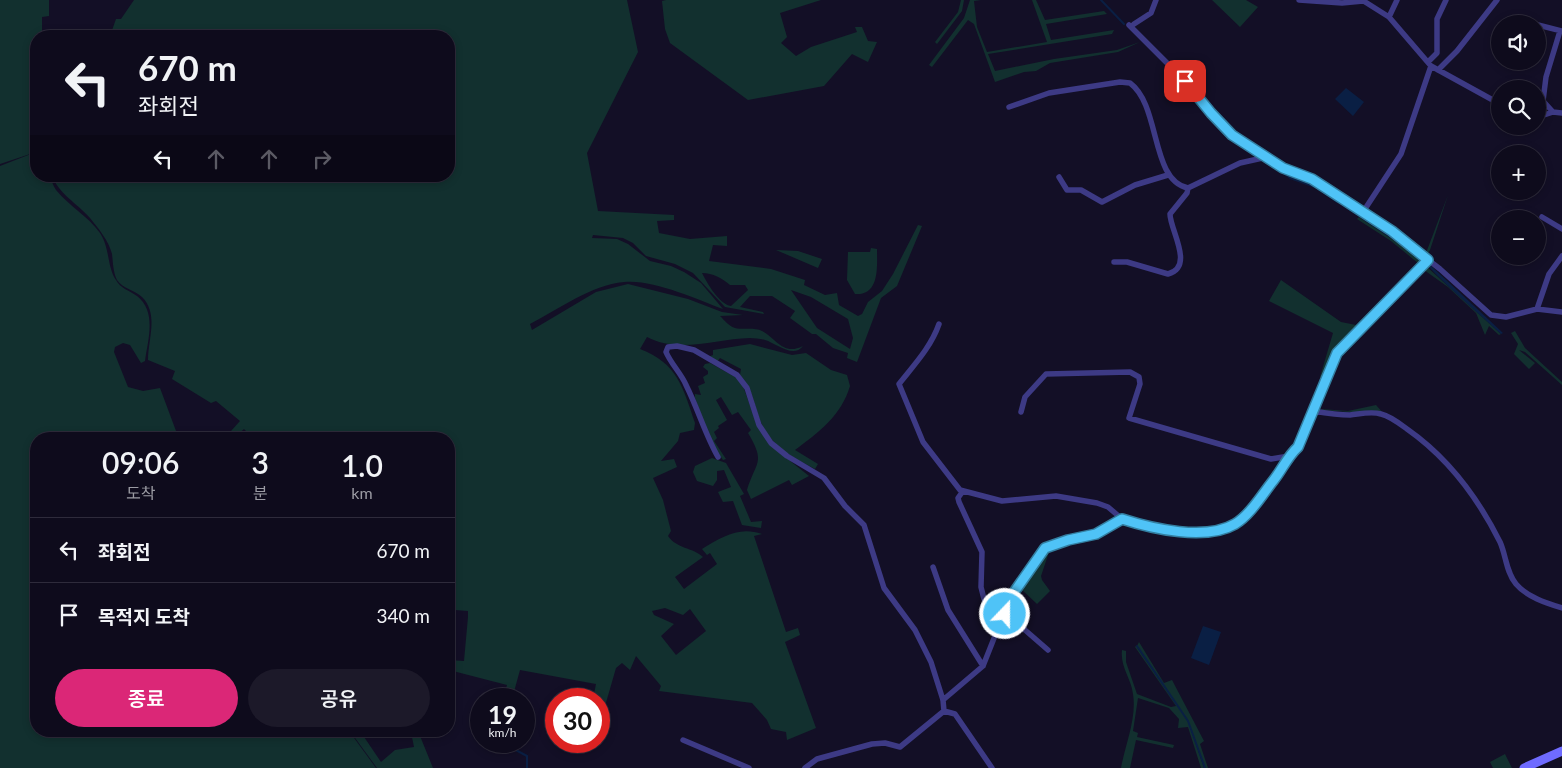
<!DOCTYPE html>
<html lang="ko">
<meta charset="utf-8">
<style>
body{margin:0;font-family:Lato,"Noto Sans KR",sans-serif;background:#1c1929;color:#f1f3f6;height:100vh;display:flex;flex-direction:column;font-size:19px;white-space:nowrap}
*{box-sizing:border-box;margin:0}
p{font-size:16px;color:#9b9ba3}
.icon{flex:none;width:28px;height:28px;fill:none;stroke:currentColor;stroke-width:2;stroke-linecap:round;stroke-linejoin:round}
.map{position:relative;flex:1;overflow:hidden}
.drawer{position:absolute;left:30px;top:432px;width:425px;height:305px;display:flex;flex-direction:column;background:#0e0b1c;border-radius:20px;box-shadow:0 2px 8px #0003,0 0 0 1px #2e2b3b}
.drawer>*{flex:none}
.guide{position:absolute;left:30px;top:30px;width:425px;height:152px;border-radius:20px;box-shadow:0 2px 8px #0003,0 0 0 1px #2e2b3b;background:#0e0b1c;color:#f1f3f6;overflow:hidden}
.fabs{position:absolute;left:1491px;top:15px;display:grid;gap:10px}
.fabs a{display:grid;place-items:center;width:55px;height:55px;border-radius:50%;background:#0e0b1c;box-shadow:0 2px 8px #0003,0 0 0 1px #2e2b3b;font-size:25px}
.speed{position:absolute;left:470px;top:688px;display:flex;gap:10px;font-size:25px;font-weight:700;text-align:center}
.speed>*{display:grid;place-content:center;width:65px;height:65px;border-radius:50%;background:#0e0b1c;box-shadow:0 2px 8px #0003,0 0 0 1px #2e2b3b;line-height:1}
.speed small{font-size:12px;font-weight:400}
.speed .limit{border:8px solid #d22;background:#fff;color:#111}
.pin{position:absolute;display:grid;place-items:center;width:42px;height:42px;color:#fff;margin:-21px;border-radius:10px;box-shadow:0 2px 8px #0006}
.me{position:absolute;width:55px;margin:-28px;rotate:22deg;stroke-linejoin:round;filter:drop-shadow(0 0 4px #0008)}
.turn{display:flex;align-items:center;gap:18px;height:105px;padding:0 25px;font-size:22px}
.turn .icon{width:65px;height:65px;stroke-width:2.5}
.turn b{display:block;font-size:35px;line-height:42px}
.lanes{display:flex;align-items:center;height:48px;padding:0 25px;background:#0003;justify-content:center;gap:25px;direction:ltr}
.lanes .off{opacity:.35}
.eta{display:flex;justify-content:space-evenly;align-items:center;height:85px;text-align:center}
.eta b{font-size:30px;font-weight:600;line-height:35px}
.primary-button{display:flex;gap:10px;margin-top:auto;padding:10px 25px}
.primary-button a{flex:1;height:58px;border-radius:30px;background:#db2777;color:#fff;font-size:20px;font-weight:600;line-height:58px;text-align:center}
.primary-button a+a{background:#1c1929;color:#f1f3f6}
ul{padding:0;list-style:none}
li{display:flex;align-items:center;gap:15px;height:65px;padding:0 25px;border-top:1px solid #2e2b3b}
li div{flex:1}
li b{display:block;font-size:19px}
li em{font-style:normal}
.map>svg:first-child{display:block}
</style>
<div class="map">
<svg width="1562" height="768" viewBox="0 0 1562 768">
<rect width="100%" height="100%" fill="#130f26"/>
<path fill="#12302f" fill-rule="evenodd" d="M0,0H49V16L42,17V31L56,36H36V149L33,153L0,164Z
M134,0H627L638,52L587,153L598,211L674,215V220L657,221L659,233L690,239L727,236V246L713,245L709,261L771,269L805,280L804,285L825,295L837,293L839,305L858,316L862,314L868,302L882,291L893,274L918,225L922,226L897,286L881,298L857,362L847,358L848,353L833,348L816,334H812L790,318L795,311L772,296H750L740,307L763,312L764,314L725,307L693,273L675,264L646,256L633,243L623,238L593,235L592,238L617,239L628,244L650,261L671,266L684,272L701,283L723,309C696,299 653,279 624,282C591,285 559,309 530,324L532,330L596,292L628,284L688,299L722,312L743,315L720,316C724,320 730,327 735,328C743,330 755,327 762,331C777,339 783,356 803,346C793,359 776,343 765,340C761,339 754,338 750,338C715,339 679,354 647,337L640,349C677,363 683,387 695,423L694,430L680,433L678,441L661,461L674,459L677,467L653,478L663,500L671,531L668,536C677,549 692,547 703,557L675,577L684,589L717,564L710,553L707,555L702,549C722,537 739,526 762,534L754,536L786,632L798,628L800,635L785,642L816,728L787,740L786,732L771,729L767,720L752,703L659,691L661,686L636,656L630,670L622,663L616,668L603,713L599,712V699H593L596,684L520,670L512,699H503L507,685L449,670V660L464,661L468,617V611L455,610L450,612L449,619V439H254L244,429L236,436L231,431L240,421L216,401L211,403L172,379L175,371L148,360C148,339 159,314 142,297C135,290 123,289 117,280C113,272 113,262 112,254C109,241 98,228 90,218C77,203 60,195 52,176H449V36H110L116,19H121ZM702,273C713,273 722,278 730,285H745L748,290L731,306C719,304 707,283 702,273ZM791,290L811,297L848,319L853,338L850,349L817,328ZM665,608L683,615L690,609L706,631L676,655L661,636L674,624L654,615L652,611Z
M666,0H821L780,13L787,37L781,43L796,56L811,47L857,32L855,27H862L868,41L877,42L868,62L852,54L824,86L748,100L670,43L665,29L662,1Z
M961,0H964L962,11L937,44L935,42L958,12Z
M970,0H981L974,1L977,27L987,52L1047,42L1032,0H1036L1045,20L1104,11L1107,14L1046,24L1051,40L1114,30L1112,34L988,54L995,71L1054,59L1117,50L1140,42L1118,52L1050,63L1036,71L1024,72L995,82L974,24L968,20L932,67L929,65L964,18Z
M1212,0H1246L1258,7L1240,27Z
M36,152V176H50C52,181 53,186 56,190C69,206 88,216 100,233C110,248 107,267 116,280C120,288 130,291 137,296C157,312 148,339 145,361L141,363L130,345L123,343L115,347L114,352L128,387L143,391L160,388L179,439H36V731H349L376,768H0V166Z
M1448,195L1430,250L1426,257L1367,212L1368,207L1371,212L1426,253Z
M1359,217L1398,243L1421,262L1340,343L1331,355L1323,377H1320L1333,333L1269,301L1281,280L1341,322L1356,325L1418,263L1391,241L1357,219Z
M871,248L877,249C877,266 880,296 855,294L847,280L848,252H870Z
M776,250L798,251L822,259L818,268Z
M1426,266L1501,334L1499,335L1489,326L1485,335L1476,313L1448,287L1424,270L1341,353L1318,405L1321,409L1348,411L1376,405L1384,414L1319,410L1316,406L1337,355Z
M1515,331L1525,348L1562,382V385L1525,352L1519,350L1535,363L1529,369L1514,354L1518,344L1511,333Z
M750,344L792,355L806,353L831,370L847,375L850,386C841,416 819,432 795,450L818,464L815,469C795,458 775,449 764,428C754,411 755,390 740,375L741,369L720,358L717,362L708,357L713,355V350Z
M710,363L737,378L743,386L752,411L779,452L809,476L792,485L789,480L751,499L747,490C756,461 766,463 748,433L751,430L738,412L732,415L721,397L716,400L727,420L718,426L719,428L714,432L717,438L714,441L726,459L723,460L713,446L695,398V394L701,395L698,386L705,383L703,377L708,374V371L703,367L705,364Z
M712,458L726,463L744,494L740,496L751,522L762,521L761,528L742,525L733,501L723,502L718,492L731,487L724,470L717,471V480L713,486L697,481L693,472L695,466Z
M1050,549L1041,576L1042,580L1050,591L1037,604L1020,588L1043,552Z
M1139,642L1164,683L1172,680L1204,741L1200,744L1208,768H1205L1188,721L1137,646Z
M1136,646L1188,721L1204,768H1201L1188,727L1178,728L1179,719L1169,708L1138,698L1133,731L1138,733L1137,737L1174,745L1173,748L1136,740L1130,768H1121C1125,745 1137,718 1133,694C1131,678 1120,667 1122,650L1126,651V662L1137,694L1171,707L1176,706L1135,647Z
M350,731H360L381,762L395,750L414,747L412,737L401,731H418L433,768H377Z
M1505,754L1512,768H1493L1490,762Z"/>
<path fill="#0a1f44" d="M1346,88L1364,102L1353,116L1335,99Z
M1268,160C1290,178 1316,185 1339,201L1337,203L1315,188L1290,179L1266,161Z
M1346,205L1399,241L1423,260L1421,262L1398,243L1344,207Z
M1429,264L1503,333L1501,334C1477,312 1451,290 1428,266Z
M1203,626L1221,632L1209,665L1191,658Z"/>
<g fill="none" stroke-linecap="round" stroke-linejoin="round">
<path stroke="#0a1f44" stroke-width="2" d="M1101,0L1124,24
M1137,646L1188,721L1205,768
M496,743L502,745
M512,748L527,756V768"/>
<path stroke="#3d3a85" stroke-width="5.5" d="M1299,0L1342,3L1363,1
M1362,0L1389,17L1431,66L1500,104
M1389,17L1397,0
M1134,24L1151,13L1156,0
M1129,25L1185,81L1211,113L1232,135L1267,157
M1538,25L1562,31
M1428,62L1437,53V19L1446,0
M1438,70L1457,51L1497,0
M1009,107L1049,93L1120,82L1130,83C1161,106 1150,180 1188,188
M1553,112L1543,101L1546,77L1560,31
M1538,117L1553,112L1562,113
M1059,177L1067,190H1081L1102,202L1135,185L1168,175
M1363,212L1401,154L1431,66
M1542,217L1562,229
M1114,262H1127L1168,274C1195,267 1170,230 1170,214L1187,193L1188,188L1240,163L1267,157L1283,168L1312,179L1391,231L1440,269L1491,315L1506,317L1537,309L1562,312
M1537,309L1549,274L1562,256
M939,324C931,347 914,365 899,384L923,442L960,490L1002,501L1056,496L1097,503L1108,507L1122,519L1131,522L1200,534L1227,527L1241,519L1279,473L1289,456L1298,447L1337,353L1428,260
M1313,411C1325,413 1337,415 1350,415C1360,414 1371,411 1381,414C1390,416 1399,423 1407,429C1447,457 1478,498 1500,542C1506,555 1506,572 1516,584C1527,597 1546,603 1562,608
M1021,412L1025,397L1046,374L1130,372L1139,377L1140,384L1129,418L1271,459L1289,456
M718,457C705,434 698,409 686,385C681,373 671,364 666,352L668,347L677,346L694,350L737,375L747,388L759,425L771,443L787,456L824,478L845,506L864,525L884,588L915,630L931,662L943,700L944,711
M963,491L958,498L959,502L982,552L981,587L984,599L1025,630L1048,650
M933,567L948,610L983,666
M943,700L983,666L1010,598L1042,550L1059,542L1096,534L1122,519
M683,740L749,768
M805,768L817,759L872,744L885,743L900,747L944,711L955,714L992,768"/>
<path stroke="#6f6bff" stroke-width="9" d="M1524,768L1562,751"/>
</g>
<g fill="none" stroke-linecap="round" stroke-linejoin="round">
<g stroke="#337fa1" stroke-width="12">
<path id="route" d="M1005,614L1010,598L1045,548L1068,540L1096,534L1122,519C1153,529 1206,541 1235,524C1250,515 1262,495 1273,481C1282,470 1287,457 1298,447L1337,353L1428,260L1392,231L1312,179L1283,168L1232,135L1211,113L1185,81"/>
</g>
<use href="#route" stroke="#4fc3f7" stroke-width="9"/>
</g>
</svg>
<div class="fabs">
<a><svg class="icon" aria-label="sound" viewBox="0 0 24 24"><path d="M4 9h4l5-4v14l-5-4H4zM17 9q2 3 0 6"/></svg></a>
<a><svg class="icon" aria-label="search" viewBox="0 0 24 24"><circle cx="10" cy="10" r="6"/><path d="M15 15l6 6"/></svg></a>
<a>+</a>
<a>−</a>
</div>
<div class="speed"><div>19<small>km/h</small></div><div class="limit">30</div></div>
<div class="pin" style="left:1185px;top:81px;background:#d93025"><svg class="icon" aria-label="arrive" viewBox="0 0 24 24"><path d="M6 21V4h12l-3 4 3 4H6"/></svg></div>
<svg class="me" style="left:1005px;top:614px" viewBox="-20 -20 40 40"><circle r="17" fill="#4fc3f7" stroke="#fff" stroke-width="3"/><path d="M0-11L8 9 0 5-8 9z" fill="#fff"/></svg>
<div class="guide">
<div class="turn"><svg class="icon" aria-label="left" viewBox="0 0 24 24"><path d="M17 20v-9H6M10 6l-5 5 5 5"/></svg><div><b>670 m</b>좌회전</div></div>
<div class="lanes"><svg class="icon" aria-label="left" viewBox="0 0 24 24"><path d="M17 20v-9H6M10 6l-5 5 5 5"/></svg><svg class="icon off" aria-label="ahead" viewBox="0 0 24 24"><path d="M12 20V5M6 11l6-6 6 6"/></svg><svg class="icon off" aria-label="ahead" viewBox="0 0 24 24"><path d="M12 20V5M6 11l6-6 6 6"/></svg><svg class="icon off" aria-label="right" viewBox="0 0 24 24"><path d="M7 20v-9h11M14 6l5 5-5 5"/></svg></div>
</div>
<section class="drawer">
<div class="eta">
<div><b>09:06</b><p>도착</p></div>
<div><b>3</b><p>분</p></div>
<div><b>1.0</b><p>km</p></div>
</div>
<ul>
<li><svg class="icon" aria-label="left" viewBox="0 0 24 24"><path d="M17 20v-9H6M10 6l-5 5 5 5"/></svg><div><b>좌회전</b></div><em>670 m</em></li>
<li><svg class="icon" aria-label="arrive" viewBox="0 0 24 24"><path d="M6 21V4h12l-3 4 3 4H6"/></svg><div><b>목적지 도착</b></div><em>340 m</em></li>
</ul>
<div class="primary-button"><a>종료</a><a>공유</a></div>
</section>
</div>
